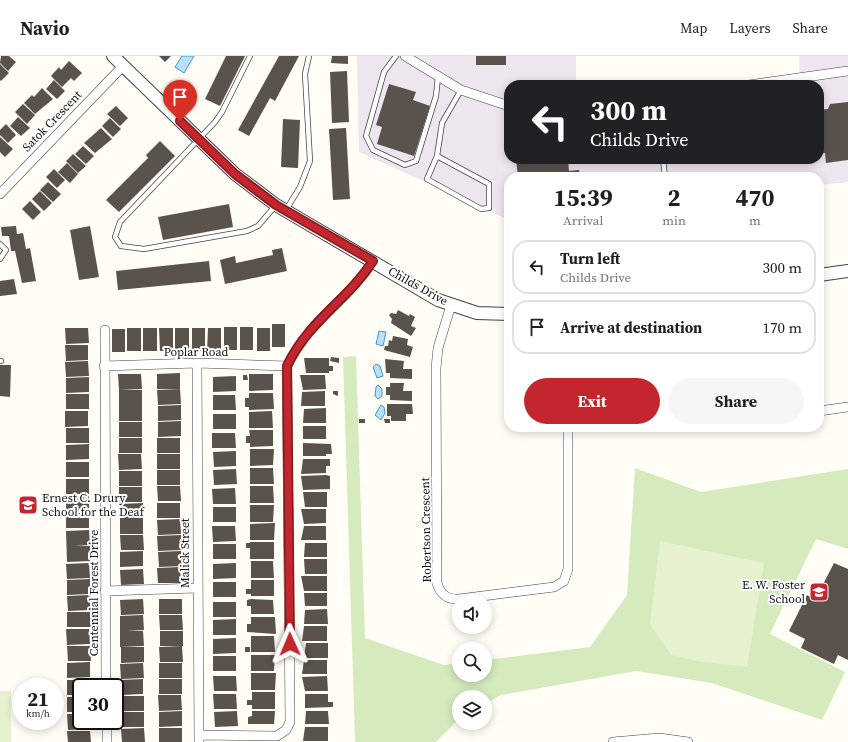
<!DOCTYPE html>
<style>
body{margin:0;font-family:"Source Serif 4",serif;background:#f6f6f6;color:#202124;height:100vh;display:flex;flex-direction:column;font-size:15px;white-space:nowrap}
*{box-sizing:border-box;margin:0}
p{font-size:13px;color:#757577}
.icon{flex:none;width:22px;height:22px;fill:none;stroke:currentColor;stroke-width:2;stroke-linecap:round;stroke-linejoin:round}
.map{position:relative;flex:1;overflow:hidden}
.side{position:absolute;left:504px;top:116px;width:320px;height:260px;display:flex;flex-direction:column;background:#fff;border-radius:16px;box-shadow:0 2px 10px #0003}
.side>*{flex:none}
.hud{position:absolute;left:504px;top:24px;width:320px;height:84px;border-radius:16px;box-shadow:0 2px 10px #0003;background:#202124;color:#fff;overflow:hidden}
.fabs{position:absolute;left:452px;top:538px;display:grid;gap:8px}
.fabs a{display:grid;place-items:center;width:40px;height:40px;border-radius:50%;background:#fff;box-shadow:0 2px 10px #0003;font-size:20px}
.speed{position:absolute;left:12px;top:622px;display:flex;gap:8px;font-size:20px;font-weight:700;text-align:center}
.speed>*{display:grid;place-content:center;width:52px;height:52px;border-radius:50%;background:#fff;box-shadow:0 2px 10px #0003;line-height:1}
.speed small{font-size:10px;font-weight:400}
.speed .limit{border:2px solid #111;border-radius:6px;background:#fff;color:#111}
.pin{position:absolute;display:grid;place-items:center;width:34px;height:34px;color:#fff;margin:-41px -17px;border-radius:50% 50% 50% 0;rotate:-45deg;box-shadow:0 0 4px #0007}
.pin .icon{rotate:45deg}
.me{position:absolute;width:44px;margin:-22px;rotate:359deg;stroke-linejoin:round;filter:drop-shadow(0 0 3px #0008)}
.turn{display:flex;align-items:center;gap:14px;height:84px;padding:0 20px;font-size:18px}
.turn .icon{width:52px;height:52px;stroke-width:2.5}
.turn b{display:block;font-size:28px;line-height:34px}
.eta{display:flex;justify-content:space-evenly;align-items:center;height:68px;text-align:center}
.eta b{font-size:24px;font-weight:700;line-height:28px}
.action{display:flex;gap:8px;margin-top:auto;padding:8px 20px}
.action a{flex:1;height:46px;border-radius:24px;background:#c4262e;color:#fff;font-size:16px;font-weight:700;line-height:46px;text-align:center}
.action a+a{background:#f6f6f6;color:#202124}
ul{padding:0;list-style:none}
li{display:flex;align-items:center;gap:12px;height:54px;margin:0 8px 6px;padding:0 12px;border:2px solid #e0e0e0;border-radius:16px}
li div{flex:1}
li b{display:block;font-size:15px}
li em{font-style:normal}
header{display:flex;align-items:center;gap:24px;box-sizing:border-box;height:56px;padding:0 20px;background:#fff;border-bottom:1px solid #e0e0e0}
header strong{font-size:19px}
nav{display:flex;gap:22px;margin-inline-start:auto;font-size:14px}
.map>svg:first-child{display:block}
</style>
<header>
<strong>Navio</strong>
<nav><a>Map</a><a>Layers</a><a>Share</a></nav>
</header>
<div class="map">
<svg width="848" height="686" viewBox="0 0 848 686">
<rect width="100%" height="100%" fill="#fffdf5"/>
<path fill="#eee6ef" d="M357,0H576V29H509V103H819V29H800L799,0H848V126L819,129V121H509V161L505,162L359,96Z"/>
<path fill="#d5ebbd" d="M356,300L365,582L444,609L459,607V619H485V604L590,591L627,539L635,412L701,436L848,413V493L816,483L770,578L845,616L822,664L712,627L636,615L501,639L485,648V641H459V663L436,686H355L343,301Z"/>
<path fill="#e6f2cf" d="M660,485L764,507L747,611L703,606L671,599L650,568Z
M0,635H11V686H0Z"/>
<path fill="#b9e0f7" stroke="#3f96cf" d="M182,0H194L184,17L175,11Z
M379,275L386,276L383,290L376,288Z
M376,308L380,310L383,320L377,322L373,311Z
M378,329L382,333V340L378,343L375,340L376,331Z
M381,349L384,351L385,357L381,364L375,359Z"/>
<path fill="#5a524d" d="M1,0H9L16,6L8,15L0,7Z
M159,0H171L165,6Z
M226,0H245L220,50L205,43Z
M279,0H299L275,45L270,42L249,80L238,74Z
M332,0H348V8L331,7Z
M476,0H506V9H476Z
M69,5L82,17L74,25L71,22L62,31L51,20L59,11L61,14Z
M0,8L9,17L1,25L0,24Z
M347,15L349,66L332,67L330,16Z
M54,24L65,35L57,43L46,33Z
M389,28L416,36L413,44L430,50L414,100L377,88L382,71L376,69Z
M42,32L53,43L35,58L24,47L32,39L34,41Z
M848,46V104L826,107L825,97L819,98V54L828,53L830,48Z
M23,48L35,59L27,68L15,56Z
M116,50L128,62L120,70L107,58Z
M18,61L30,72L21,80L10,70Z
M110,62L121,73L113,81L102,70Z
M283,63L300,64L298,112L281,111Z
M6,68L16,79L8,87L0,79V74Z
M101,72L112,83L95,97L84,87Z
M346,72L350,143L333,144L329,73Z
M0,81L13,93L5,101L0,96Z
M160,85L175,100L119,156L106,144L148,102L146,99Z
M83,90L94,100L86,108L75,98Z
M73,98L86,110L78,117L66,105Z
M516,103H568L569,115L579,114L580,121H518Z
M67,107L78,118L70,127L58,116Z
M54,113L65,124L57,132L46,121Z
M48,126L61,138L53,146L40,134Z
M40,135L52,147L44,155L32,143Z
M30,145L41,156L33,164L22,153Z
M229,148L233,171L163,184L158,161Z
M16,170L17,178L23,177L26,193L30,192L36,225L22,227L15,195H11L9,180H2L1,171Z
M90,170L99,221L79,224L70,174Z
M282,192L287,215L225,228L220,204L235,200L236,207L273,199L272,194Z
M209,205L211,225L118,234L116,215Z
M14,223L17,238L0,240V225Z
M398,254L409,260L410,258L415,261L411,270L416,272L411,280L391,267L392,263L389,259L391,257L396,258Z
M272,268H285V291H272Z
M224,271H237V294H224Z
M240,271H253V294H240Z
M65,272H88L89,287L66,288Z
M127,272H141V295H127Z
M143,272H157V295H143Z
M159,272H173V295H160Z
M175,272H189V295H175Z
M192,272H205V295H192Z
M208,272H221V295H207Z
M257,272H270V295H257Z
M112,273H125V296H112Z
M393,280L408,283L407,289L413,291L410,301L384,294L385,290H388L389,284L392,285Z
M65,289H88V304L66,305Z
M331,301L339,302V307L330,305Z
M304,302H329V310H333V315H329V317H306Z
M385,303L404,305L403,313H412V323L390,322V317H386Z
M88,305L89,320L66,321L65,306Z
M0,309H11L10,341L0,340Z
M180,317V333H157V318Z
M118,318H141L142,333L119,334Z
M249,318H273V334L249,335Z
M243,319H247L248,324H243Z
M300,319H325L326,333L303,334Z
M236,320V335L213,336V321Z
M89,321V336L66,337V322Z
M390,327H404L403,335H412V345L390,344V339H386V331H390Z
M180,333L181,348L158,349L157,334Z
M119,334H142V365H119Z
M325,335V350H301L302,336Z
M333,335H338V340L333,338Z
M249,337H273L274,353L249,354V351H245V342H249Z
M66,338H89V353H66Z
M213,339H235L236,354H213Z
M387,348H412L413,358H406V365H391V360H387Z
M181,349V364L158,365V350Z
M326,352V367H303L304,353Z
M65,355H88V370L65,371Z
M272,355L273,372H249V356Z
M213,358H236V373H213Z
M359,363H365V367H359Z
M384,363H390V367H385Z
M181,365V380L158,381V366Z
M119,366H142V381H119Z
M303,370H326V383H303Z
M66,372H89V387H66Z
M249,374H273V390L250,391V387H246V380H250Z
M212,377H235L236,392H212Z
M119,382H142V397H119Z
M157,382H180V397H157Z
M303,387L331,388L332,398H326V400H303Z
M89,388V403L66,404V389Z
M250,393H274L273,409L250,410Z
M236,395V410L214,411L213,396Z
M118,398H141L142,413L119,414Z
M157,398H180V413H157Z
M303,403H330V410H326V417L301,418Z
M66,406H89V421H66Z
M250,412H273L274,428H250Z
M236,413L237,428L214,429L213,414Z
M157,414H180V429H157Z
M119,415H142V430H119Z
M326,419L330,420V433L303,434L301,420Z
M66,423H89V438H66Z
M157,430H180L181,445H158Z
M250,430H273L274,447H250Z
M119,431H142V446H119Z
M235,432L236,448H213L212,433Z
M303,436H327V451H305Z
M66,440H89V455L66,456Z
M143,447V478H120V448Z
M157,447H180V462H157Z
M250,449H274L273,466H250Z
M213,451H236V466H213Z
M301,453H326V467L304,468Z
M66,457H89V472H66Z
M180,463L181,478L158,479L157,464Z
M275,467L274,484H250V468Z
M212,470H235L236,485L213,486Z
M304,470H326V484H301Z
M89,474L90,489L75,490H90V505L67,506L66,475Z
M120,479H143L144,494H121Z
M181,479V494L158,495L157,480Z
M250,486H274V503H250Z
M246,487H250V492H246Z
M305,487H327V501H304Z
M213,488H236V503H213Z
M143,495V510L120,511V496Z
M181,495L182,510L159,511L158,496Z
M304,503H327V518H305Z
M251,505H273L274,522H251Z
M89,507L90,522L67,523L66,508Z
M236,507V522L213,523V508Z
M834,507L848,513V604L838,599L834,608L801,592L805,583L789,575L807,539L815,544Z
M180,511L181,527H158L157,512Z
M143,513L144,528L121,529L120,514Z
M301,520H327V535H304Z
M90,523V538L67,539V524Z
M251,524H274V540H251V538H246V533H251Z
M213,526H236V541H213Z
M304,537H327V550H305Z
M90,539L91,554L68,555L67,540Z
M143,543L144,558L121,559L120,544Z
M159,543H182V558H159Z
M251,543L273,544L274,558H251V550H247V544Z
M213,546H236V561H213Z
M327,553L328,568H304L305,554Z
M67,556H90L91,571H67Z
M143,559L144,574L127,575H143L144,590L120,591V560Z
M159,559H182L183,574H160Z
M251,561H275L276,578L247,576V568H251Z
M236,563V579H213V564Z
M304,570H327V585H302Z
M66,573H89L90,588L67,589Z
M160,575H183V590H160Z
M251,580H274L275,596H251Z
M236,582V597L213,598V583Z
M306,587H328V602H304Z
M67,590H90L91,605H68Z
M182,590L183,606H160L159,591Z
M121,591H144V606L121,607Z
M245,591H250V596H245Z
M251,599H275L274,615H251Z
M213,600H236V615H213Z
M304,604H327V618H302Z
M90,606V621L67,622V607Z
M143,607L144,622L121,623L120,608Z
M159,607H182V622H159Z
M251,617H276L275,634H251Z
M213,620H236L237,635H214Z
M327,620L328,635H305L302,621Z
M143,623V638L121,639L120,624Z
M159,623H182V638H159Z
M67,624H90V631H81V639H67Z
M252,636H275V653H252V649H247V644H252Z
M213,638H236L237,653H214Z
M305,638H328V646H333V651L305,652Z
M158,639H181L182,654L159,655Z
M121,640H144V655H121Z
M67,641H81V656H67Z
M182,655V670L159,671V656Z
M237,655L238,670L215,671L214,656Z
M252,655H275L274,668H248V661L252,660Z
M306,655H328L329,668H305Z
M121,656H144V671H121Z
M67,658H81V665H91V673L68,674Z
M305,671H328V685H303Z
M144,672L145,686H122L121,673Z
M159,672H182V686H159Z
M67,675H90L91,686H68Z"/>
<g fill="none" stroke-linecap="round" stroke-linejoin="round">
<g stroke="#444" stroke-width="6">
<path id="service" d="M250,0L222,56L215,66L120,166L115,181L121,190L144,193L247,175L258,170L276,149
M396,0L384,16L366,80L373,94L405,109L416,105L436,40L438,21
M437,100L489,128V152L481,153L427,123L437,100L442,67L461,34
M663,103L665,121
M286,154L300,131L310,105L305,18L309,0
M0,188L6,194L0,203
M0,305H1"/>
</g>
<g stroke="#444" stroke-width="10">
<path id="minor" d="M405,0L461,34L509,50
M749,29L848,15
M0,138L123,10
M451,249L438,292L436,312L437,527C440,538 448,544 459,543L554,531L564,525L568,513V371
M105,274L106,631
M197,307L199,686
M104,310L197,307L287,310
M819,355L848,351
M704,371H709
M105,535L197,532
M107,665V686
M199,679L277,680L286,674L290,666L287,310C309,264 347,245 373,205
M613,686L659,682L688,686"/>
</g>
<g stroke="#444" stroke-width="14">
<path id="tertiary" d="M113,0L235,118L276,149L438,244L477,257L509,258
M819,219L848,215"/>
</g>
<use href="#service" stroke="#fff" stroke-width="4.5"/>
<use href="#minor" stroke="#fff" stroke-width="9"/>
<use href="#tertiary" stroke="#fff" stroke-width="12"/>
</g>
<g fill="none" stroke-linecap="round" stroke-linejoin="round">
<g stroke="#7f191e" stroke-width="10">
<path id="route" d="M180,65L235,118L276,149L373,205C347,245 309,264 287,310L290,588"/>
</g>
<use href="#route" stroke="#c4262e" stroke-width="7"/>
</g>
<defs>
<g id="school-square" transform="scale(1)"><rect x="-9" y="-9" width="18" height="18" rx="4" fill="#c4262e" stroke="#fff"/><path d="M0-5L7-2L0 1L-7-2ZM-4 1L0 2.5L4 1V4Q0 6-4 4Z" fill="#fff"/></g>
</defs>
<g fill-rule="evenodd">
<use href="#school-square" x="28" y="449"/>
<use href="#school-square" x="819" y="536"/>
</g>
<g text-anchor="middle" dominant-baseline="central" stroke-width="4" stroke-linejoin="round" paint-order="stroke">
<g font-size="12" fill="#111" stroke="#fff">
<text transform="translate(52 65) rotate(-46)">Satok Crescent</text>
<text transform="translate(418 230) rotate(29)">Childs Drive</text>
<text x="196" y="296">Poplar Road</text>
<text transform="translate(426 474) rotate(-91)">Robertson Crescent</text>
<text transform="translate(185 497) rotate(-90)">Malick Street</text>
<text transform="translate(94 537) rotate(-90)">Centennial Forest Drive</text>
</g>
<g font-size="12" fill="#111" stroke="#fff" text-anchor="start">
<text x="42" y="442">Ernest C. Drury<tspan x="42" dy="14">School for the Deaf</tspan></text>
<text x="805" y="529" text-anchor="end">E. W. Foster<tspan x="805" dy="14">School</tspan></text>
</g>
</g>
</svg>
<div class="fabs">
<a><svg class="icon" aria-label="sound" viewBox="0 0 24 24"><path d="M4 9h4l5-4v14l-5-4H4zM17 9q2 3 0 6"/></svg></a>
<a><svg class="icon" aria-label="search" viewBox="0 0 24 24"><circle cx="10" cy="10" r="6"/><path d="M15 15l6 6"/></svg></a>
<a><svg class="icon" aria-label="layers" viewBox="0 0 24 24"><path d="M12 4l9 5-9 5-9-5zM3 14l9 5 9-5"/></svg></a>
</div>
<div class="speed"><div>21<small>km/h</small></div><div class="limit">30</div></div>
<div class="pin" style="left:180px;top:65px;background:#d93025"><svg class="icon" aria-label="arrive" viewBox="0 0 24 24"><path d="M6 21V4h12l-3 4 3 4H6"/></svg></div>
<svg class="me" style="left:290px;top:588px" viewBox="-20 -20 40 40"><path d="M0-17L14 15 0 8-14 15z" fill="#c4262e" stroke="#fff" stroke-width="4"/></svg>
<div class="hud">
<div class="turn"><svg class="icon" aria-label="left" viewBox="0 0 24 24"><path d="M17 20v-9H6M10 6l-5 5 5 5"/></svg><div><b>300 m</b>Childs Drive</div></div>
</div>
<section class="side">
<div class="eta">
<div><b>15:39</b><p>Arrival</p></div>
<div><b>2</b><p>min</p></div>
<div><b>470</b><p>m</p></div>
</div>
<ul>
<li><svg class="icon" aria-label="left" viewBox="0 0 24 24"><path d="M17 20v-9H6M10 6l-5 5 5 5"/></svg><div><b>Turn left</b><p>Childs Drive</p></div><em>300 m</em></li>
<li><svg class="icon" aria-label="arrive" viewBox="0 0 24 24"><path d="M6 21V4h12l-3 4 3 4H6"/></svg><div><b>Arrive at destination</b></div><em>170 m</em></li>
</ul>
<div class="action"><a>Exit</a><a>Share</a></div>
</section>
</div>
